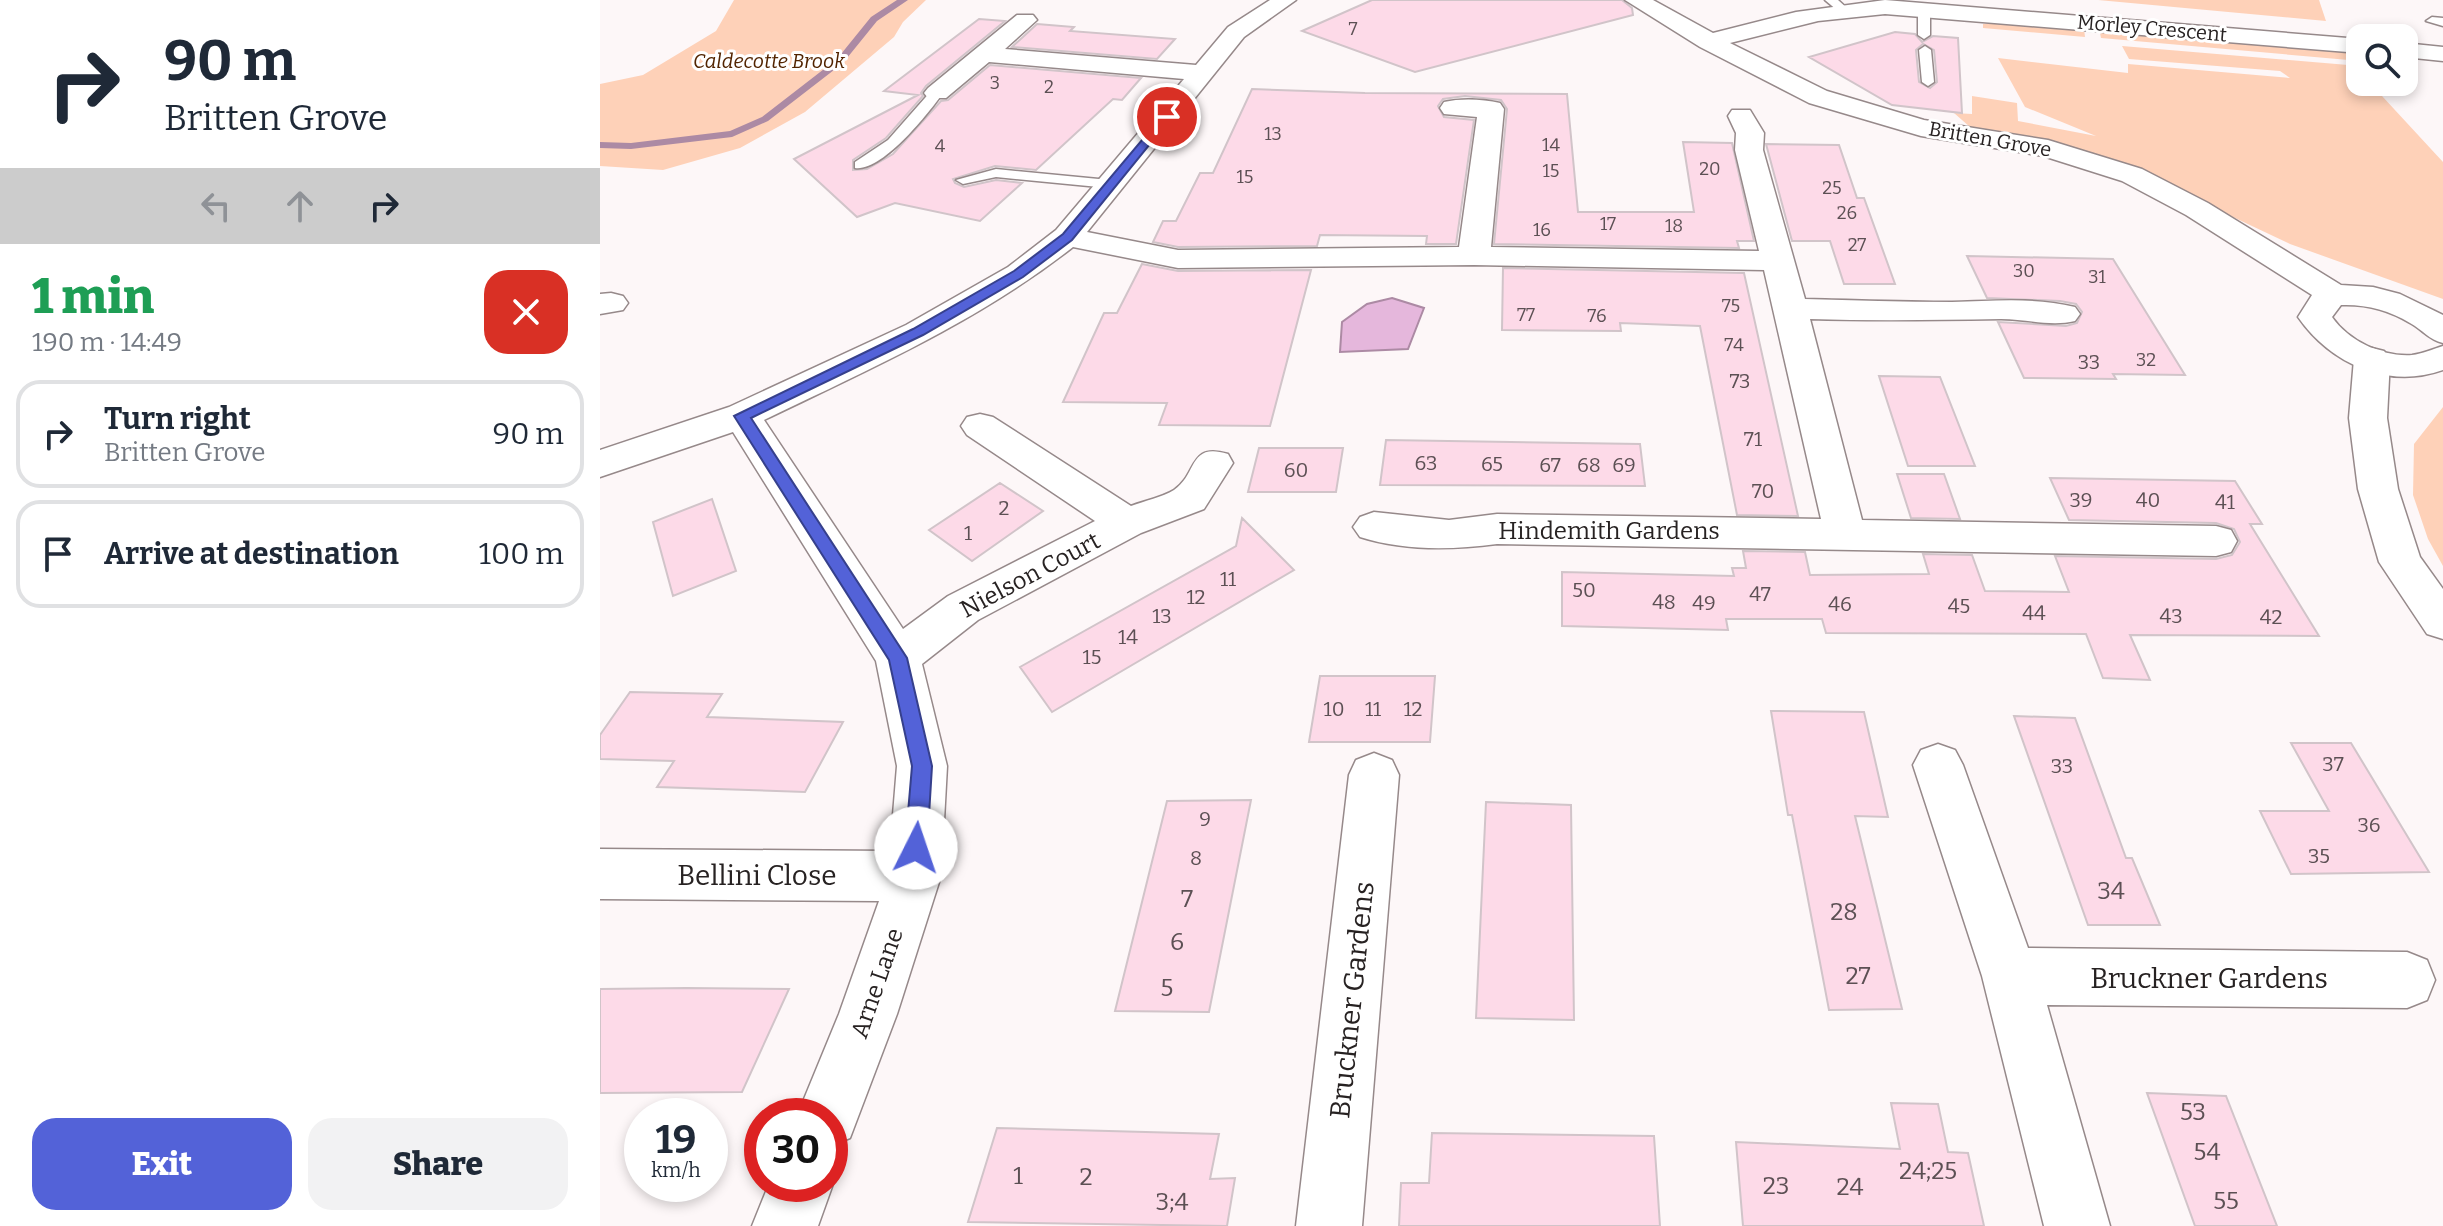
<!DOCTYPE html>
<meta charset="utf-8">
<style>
body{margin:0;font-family:Bitter,serif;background:#f2f2f3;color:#1f2937;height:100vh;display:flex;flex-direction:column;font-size:30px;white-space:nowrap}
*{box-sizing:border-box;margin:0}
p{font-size:26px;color:#747a83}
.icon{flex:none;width:44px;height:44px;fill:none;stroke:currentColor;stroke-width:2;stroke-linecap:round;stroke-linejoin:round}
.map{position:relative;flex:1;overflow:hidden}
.panel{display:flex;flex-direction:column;background:#fff;width:600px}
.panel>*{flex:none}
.banner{background:#fff;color:#1f2937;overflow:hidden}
.tools{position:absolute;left:1746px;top:24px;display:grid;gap:16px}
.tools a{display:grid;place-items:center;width:72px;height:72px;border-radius:16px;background:#fff;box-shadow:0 4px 12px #0003;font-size:40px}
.speed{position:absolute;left:24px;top:1098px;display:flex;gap:16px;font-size:40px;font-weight:700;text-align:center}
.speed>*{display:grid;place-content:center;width:104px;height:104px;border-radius:50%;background:#fff;box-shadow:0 4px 12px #0003;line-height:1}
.speed small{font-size:20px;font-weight:400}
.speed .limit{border:12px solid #d22;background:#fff;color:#111}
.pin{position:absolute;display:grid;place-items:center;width:68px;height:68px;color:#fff;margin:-34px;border:4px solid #fff;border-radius:50%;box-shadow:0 2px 8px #0007}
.me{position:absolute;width:88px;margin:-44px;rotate:4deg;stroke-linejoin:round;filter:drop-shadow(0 0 6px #0008)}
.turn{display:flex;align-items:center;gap:28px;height:168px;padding:0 32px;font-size:36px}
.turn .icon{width:104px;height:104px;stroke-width:2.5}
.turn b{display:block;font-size:56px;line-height:68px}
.lanes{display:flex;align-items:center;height:76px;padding:0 32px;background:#0003;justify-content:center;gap:40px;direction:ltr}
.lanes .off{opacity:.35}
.round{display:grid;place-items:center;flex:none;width:84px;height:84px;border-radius:24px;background:#f2f2f3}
.head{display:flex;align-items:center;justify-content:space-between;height:136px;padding:0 32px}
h1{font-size:48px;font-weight:800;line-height:60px;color:#1e9e55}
.cta{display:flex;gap:16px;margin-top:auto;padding:16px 32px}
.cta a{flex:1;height:92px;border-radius:24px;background:#5362d8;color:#fff;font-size:32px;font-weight:800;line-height:92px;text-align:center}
.cta a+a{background:#f2f2f3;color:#1f2937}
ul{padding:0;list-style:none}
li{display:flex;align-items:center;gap:24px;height:108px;margin:0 16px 12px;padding:0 16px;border:4px solid #e0e1e3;border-radius:24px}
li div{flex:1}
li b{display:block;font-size:30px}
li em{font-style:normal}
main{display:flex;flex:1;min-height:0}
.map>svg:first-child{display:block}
</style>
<main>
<section class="panel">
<div class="banner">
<div class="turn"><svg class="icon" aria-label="right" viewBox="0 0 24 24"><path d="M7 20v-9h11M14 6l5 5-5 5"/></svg><div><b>90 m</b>Britten Grove</div></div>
<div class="lanes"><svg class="icon off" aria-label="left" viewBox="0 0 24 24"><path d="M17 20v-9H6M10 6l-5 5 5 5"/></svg><svg class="icon off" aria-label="ahead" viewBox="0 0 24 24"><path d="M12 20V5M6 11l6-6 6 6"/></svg><svg class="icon" aria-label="right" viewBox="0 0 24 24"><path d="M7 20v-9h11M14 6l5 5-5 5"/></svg></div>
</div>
<div class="head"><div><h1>1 min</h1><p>190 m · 14:49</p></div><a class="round" style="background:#d93025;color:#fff"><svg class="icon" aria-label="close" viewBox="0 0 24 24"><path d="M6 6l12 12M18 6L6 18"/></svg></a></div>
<ul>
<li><svg class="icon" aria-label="right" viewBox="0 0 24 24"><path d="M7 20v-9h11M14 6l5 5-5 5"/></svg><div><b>Turn right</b><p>Britten Grove</p></div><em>90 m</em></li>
<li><svg class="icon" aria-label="arrive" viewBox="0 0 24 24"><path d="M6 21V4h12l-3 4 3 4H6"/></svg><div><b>Arrive at destination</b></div><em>100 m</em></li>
</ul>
<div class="cta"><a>Exit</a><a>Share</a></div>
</section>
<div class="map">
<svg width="1843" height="1226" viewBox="0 0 1843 1226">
<rect width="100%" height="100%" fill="#fdf7f8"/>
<path fill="#fed1b8" d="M134,0H326L303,22L294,37L205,112L140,148L63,170L0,166V84L43,75L116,31Z
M1498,0H1719L1726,21Z
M1401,23L1484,29L1485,37L1383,28V24Z
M1499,28L1760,52V61L1501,38Z
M1522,46L1760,66V82H1773L1770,83L1843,162V299L1690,244L1508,158L1467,146L1370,127L1354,113L1372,114V96L1417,103L1418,121L1496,136L1425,107L1398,58L1528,73V64L1690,78L1680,71L1529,59Z
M1843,407V566L1828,539L1813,495L1814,444Z"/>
<path fill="#e5b7dc" stroke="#ac8aa4" stroke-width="2" d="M792,298L824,308L808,349L740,352L742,322L767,304Z"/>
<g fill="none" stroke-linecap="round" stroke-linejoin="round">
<path fill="#ac8aa4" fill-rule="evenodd" d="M297,0H308L277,21L243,63L168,121L132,137L31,149L0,148V142L31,143L130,131L162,117L237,59L271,17Z"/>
</g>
<path fill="#fddae8" stroke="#d1c4c9" stroke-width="2" fill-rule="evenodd" d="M772,0H1022L1032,8L1033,15L815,72L702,31Z
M379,19L405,21L326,86L321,93L323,96L286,138L253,160V170L267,169L293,154L341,101L348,100L390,65L541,78L522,100L513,99L436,170L395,166L353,179L355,183L364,187L396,180L422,183L380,221L295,203L257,217L194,159L318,95L284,91Z
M437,24L474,27L470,31L575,39L557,59L412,47Z
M1295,32L1315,34L1322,42L1333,36L1358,38L1362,113L1292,105L1209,57ZM1323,44L1334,50L1337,82L1330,88L1319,82L1316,50Z
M652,89L765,93L967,94L978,212H1094L1083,142L1132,143L1154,241H1137L1139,248L894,244L907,109L901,100L865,96L843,99L838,106L844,117L874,120L856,244H826L827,236L720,235L717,246L578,247L553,242L563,221H576L600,173H613Z
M1166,144L1239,145L1257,198H1264L1295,284H1244L1230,241H1192Z
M1367,256L1513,259L1585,375L1513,374L1516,379L1424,378L1398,322L1466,326L1477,323L1482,312L1476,304L1460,301L1387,298Z
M542,264L578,271L711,270L670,426L559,425L567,403L463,402L504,313H517Z
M903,268L1144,273L1198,516L1137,515L1100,326L1020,323L1021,331L902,330Z
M1279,376L1340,377L1375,466H1308Z
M786,440L1040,444L1045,486L780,485Z
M659,448H743L736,492H648Z
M1297,474H1344L1360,519L1311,518Z
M1450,478L1635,481L1662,524H1650L1719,636L1530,635L1550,680L1503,678L1486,634L1226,633L1222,619H1126L1128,630L962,626V572L1134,576L1132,568H1146L1143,551L1205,552L1210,575L1329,574L1323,554L1372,555L1385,591L1469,592L1455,556L1616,559L1632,555L1640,542L1634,529L1616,523L1469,520Z
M400,483L443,511L372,561L329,530Z
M112,499L136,571L73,596L53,522Z
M642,518L694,570L452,712L420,667L636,546Z
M720,676H835L830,742H709Z
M30,692L122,694L107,717L243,722L205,792L57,787L74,761L0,759V735Z
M1171,711L1264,712L1288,817L1255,816L1302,1009L1229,1010L1192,815H1188Z
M1414,716L1475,718L1526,858H1532L1560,925H1488Z
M1691,743H1751L1829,872L1691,874L1660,811H1729Z
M651,800L609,1012L515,1011L567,801Z
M886,802L971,805L974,1020L876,1018Z
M86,988L189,989L142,1092L0,1093V989Z
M1547,1093L1626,1096L1677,1226H1595Z
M1291,1103L1338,1104L1348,1152L1368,1153L1384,1226H1143L1136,1142L1300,1149Z
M397,1128L619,1134L610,1179L635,1178L627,1226L368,1222Z
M832,1133L1054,1136L1060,1226H799L801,1183H829Z"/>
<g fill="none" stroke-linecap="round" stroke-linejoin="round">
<g stroke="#96898a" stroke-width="3">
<path id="service" d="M1225,0H1238L1248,9L1238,11Z
M1324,4L1330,7V35L1324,39L1318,35V7Z
M1843,18V26L1826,21L1832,17Z
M1325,46L1331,50L1334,82L1328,86L1322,82L1319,50Z
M332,90L343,93C328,114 282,172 255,168V162L288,140Z
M396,169L509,180L516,184L509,188L396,177L363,184L356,180Z"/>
</g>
<g stroke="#96898a" stroke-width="3">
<path id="minor" d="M670,0H696L644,37L487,232L578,250L859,247L877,117L844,114L840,108L844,102C861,98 883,99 900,103L904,109L891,247L1159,251L1135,150L1136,133L1128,116L1132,110H1150L1164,133L1163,150L1205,299C1254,300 1303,302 1352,302C1394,301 1434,297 1475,307L1480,314L1475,321C1451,327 1426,319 1401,319C1338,320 1274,321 1210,319L1262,520L1616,526L1631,530L1637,541L1631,552L1616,556L897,544C851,550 804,551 760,537L753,527L760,517L774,512L849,520L897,514L1221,519L1164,270L874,265L578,268L473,247C379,321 270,369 164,420L303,629L348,596L495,521L367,435L361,426L367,417L380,414L393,417L531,506C544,501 563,497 574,490C598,474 588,442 628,454L633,463L604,509L541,533L378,620L322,664L347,766L341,876L297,1014L250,1138L230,1146V1116H197L239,1014L279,901L0,899V849L290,851L297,766L276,661L133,432L0,477V450L129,407L306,325L408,267L456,230L584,79L389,62L346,98H328L324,93L328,88L417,15H433L437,20L405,49L596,65L628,27Z
M1025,0H1053L1113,33L1196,12L1285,0L1760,39V53L1285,14L1218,21L1130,43L1227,91L1324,120L1448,140L1542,169L1608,203L1741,285L1773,287L1800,294L1843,315V343C1829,340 1823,330 1810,323C1789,310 1765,304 1741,305L1732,317C1749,341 1782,357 1812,355C1822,354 1833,349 1843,346V370C1787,390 1730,363 1698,317L1712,295L1586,215L1522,181L1443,156L1321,136L1209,103L1100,47Z
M1804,43L1843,47V61L1804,57Z
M11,293L23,296L28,303L23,310L0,314V294Z
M1338,744L1355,750L1363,765L1428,948L1807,952L1827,960L1835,980L1827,1000L1807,1008L1447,1005L1510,1226H1444L1382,976L1313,765L1321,750Z
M774,753L792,760L799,775L762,1226H696L749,775L756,760Z
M230,1177L233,1184L218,1226H152L169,1184H230Z"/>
</g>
<g stroke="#96898a" stroke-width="3">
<path id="tertiary" d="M1772,348L1784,351L1790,359L1787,418L1798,489L1820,557L1843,589V639L1827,634L1779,562L1758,489L1749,418L1754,359L1760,351Z"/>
</g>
<use href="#service" fill="#fff" fill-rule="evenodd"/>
<use href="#minor" fill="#fff" fill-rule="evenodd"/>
<use href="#tertiary" fill="#fff" fill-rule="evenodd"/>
</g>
<path fill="#5362d8" stroke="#36408c" stroke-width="2" d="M563,115L572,117L472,240L423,277L323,335L151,418L307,658L332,766L327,848L324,855L316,858L308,855L305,848L312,766L289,660L134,416L313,329L414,271L463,234Z"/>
<g text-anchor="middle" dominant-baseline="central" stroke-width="6" stroke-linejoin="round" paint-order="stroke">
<g font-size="18" fill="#5c5054">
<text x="753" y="29">7</text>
<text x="395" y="83">3</text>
<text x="449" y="87">2</text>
<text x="673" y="134">13</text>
<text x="951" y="145">14</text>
<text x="340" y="146">4</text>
<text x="1110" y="169">20</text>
<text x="951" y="171">15</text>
<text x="645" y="177">15</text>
<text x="1232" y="188">25</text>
<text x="1247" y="213">26</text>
<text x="1008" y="224">17</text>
<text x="1074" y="226">18</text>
<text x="942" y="230">16</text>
<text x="1257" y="245">27</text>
<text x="1424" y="271">30</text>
<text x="1497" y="277">31</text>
<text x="1131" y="306">75</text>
<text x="926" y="315">77</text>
<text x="997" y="316">76</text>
<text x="1134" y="345">74</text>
<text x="1546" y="360">32</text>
</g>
<g font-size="20" fill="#272222" stroke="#fff">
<text transform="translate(1552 28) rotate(5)">Morley Crescent</text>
<text transform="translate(1390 139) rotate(10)">Britten Grove</text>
</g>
<g font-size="20" font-style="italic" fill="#522400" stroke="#fff">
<text x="169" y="61">Caldecotte Brook</text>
</g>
<g font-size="20" fill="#5c5054">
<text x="1489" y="362">33</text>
<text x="1140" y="381">73</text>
<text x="1153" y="439">71</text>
<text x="826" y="463">63</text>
<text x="892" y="464">65</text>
<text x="950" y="465">67</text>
<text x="989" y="465">68</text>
<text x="1024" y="465">69</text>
<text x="696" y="470">60</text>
<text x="1163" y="491">70</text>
<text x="1481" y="500">39</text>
<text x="1548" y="500">40</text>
<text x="1625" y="502">41</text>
<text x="404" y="508">2</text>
<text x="368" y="533">1</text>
<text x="628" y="579">11</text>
<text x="984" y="590">50</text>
<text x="1160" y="594">47</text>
<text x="596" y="597">12</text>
<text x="1064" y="602">48</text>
<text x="1104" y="603">49</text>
<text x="1240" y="604">46</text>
<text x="1359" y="606">45</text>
<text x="1434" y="613">44</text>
<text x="562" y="616">13</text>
<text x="1571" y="616">43</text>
<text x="1671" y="617">42</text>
<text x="528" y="637">14</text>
<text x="492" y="657">15</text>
<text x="734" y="709">10</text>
<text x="773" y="709">11</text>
<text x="813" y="709">12</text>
<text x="1733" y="764">37</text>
<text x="1462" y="766">33</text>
<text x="605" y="819">9</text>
<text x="1769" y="825">36</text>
<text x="1719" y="856">35</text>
<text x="596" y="858">8</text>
</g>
<g font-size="24" fill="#272222" stroke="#fff">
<text x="1009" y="531">Hindemith Gardens</text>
<text transform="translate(430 575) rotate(-28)">Nielson Court</text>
<text transform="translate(277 983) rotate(-71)">Arne Lane</text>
</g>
<g font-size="24" fill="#5c5054">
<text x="1511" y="891">34</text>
<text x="587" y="899">7</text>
<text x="1244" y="912">28</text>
<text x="577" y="942">6</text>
<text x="1258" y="976">27</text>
<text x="567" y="988">5</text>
<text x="1593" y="1112">53</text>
<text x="1607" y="1152">54</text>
<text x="1328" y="1171">24;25</text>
<text x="418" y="1176">1</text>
<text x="486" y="1177">2</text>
<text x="1176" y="1186">23</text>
<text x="1250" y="1187">24</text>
<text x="1626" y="1201">55</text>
<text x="572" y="1202">3;4</text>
</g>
<g font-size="28" fill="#272222" stroke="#fff">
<text x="157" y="875">Bellini Close</text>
<text x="1609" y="978">Bruckner Gardens</text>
<text transform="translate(752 1000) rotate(-84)">Bruckner Gardens</text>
</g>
</g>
</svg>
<div class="tools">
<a><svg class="icon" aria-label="search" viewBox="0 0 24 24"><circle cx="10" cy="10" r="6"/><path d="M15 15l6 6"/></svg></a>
</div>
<div class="speed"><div>19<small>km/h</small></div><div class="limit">30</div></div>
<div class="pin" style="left:567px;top:117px;background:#d93025"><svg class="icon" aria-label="arrive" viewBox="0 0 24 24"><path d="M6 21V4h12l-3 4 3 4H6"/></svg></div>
<svg class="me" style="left:316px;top:848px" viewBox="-20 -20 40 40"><circle r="19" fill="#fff"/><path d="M0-13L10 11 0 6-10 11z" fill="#5362d8"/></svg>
</div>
</main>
